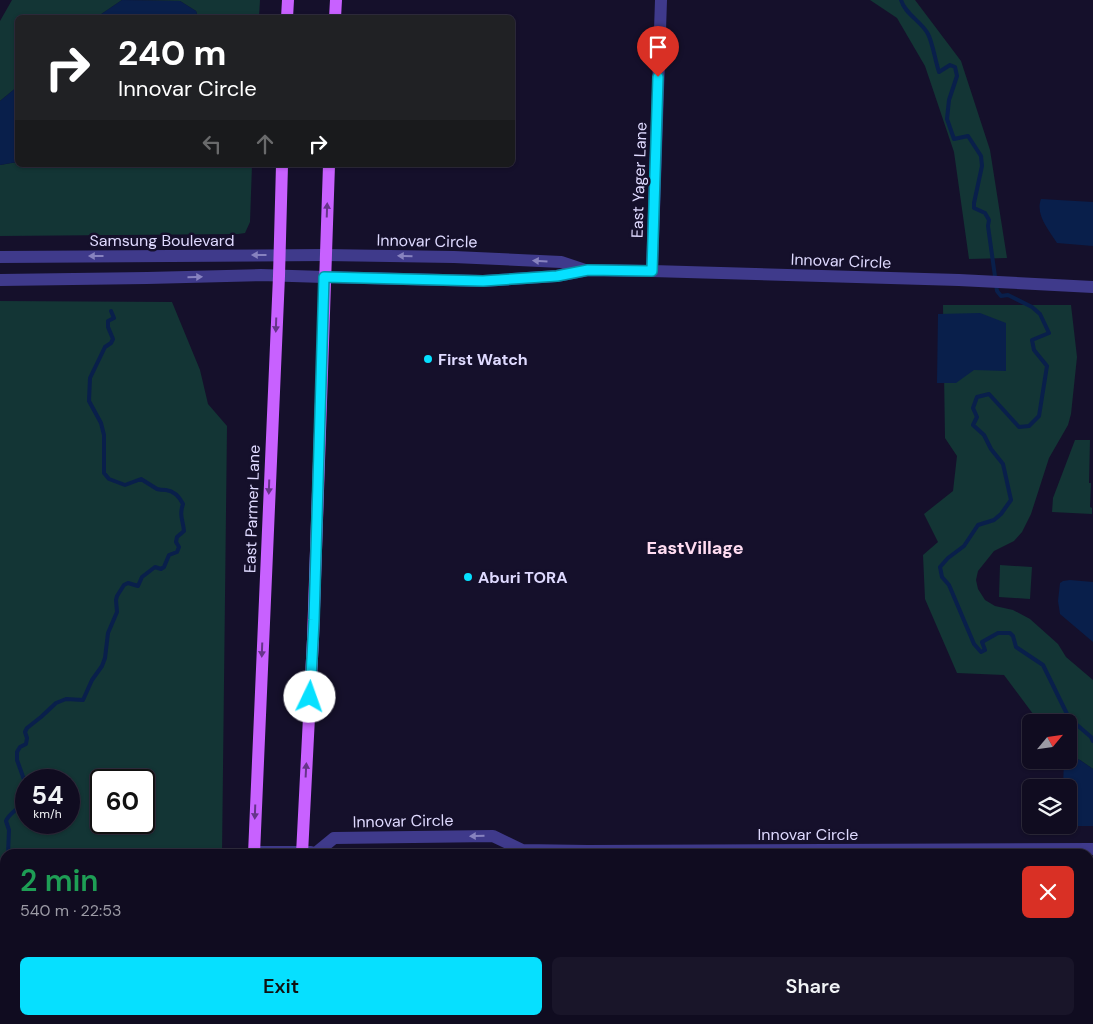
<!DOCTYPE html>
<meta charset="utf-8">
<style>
body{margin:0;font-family:"DM Sans",sans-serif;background:#191529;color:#f1f3f6;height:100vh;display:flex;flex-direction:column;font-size:19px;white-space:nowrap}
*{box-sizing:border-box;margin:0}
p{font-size:16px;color:#9c9ba5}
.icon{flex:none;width:28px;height:28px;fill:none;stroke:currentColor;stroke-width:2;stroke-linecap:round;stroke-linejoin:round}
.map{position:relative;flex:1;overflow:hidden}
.details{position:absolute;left:0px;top:849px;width:1094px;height:176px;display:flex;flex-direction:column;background:#100c20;border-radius:15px 15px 0 0;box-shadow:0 1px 4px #0004,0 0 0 1px #302c3e}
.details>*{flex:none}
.hud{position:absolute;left:15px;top:15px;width:500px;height:152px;border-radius:8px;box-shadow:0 1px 4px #0004,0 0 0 1px #302c3e;background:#202124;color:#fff;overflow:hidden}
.needle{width:32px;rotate:61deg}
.buttons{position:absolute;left:1022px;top:714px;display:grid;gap:10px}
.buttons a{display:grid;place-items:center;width:55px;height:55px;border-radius:8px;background:#100c20;box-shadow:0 1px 4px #0004,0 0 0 1px #302c3e;font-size:25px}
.speed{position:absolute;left:15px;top:769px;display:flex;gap:10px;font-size:25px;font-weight:700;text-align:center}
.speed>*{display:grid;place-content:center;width:65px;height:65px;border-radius:50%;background:#100c20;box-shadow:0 1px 4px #0004,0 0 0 1px #302c3e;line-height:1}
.speed small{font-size:12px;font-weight:400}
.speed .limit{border:2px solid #111;border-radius:8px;background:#fff;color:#111}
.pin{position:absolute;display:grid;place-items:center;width:42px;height:42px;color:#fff;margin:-51px -21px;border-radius:50% 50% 50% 0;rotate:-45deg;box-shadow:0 0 5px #0007}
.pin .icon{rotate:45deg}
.me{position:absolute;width:55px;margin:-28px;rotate:3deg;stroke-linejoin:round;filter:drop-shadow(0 0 4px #0008)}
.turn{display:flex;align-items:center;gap:18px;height:105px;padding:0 20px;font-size:22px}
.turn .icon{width:65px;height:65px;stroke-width:2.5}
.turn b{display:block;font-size:35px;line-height:42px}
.lanes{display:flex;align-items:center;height:48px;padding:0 20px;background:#0003;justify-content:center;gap:25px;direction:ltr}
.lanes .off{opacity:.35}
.round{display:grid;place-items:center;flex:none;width:52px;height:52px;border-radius:8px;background:#191529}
.headline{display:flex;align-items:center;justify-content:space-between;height:85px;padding:0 20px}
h1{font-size:30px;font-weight:600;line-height:38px;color:#1e9e55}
.action{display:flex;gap:10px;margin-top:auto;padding:10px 20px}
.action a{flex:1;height:58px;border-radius:8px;background:#06e0ff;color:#111;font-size:20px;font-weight:600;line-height:58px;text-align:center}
.action a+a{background:#191529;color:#f1f3f6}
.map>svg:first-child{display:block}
</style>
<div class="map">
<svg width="1093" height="1024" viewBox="0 0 1093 1024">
<rect width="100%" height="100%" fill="#15102b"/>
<path fill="#133535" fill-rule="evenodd" d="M12,0H260L259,17H198L196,11L180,1L122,0L97,17L18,18L17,87L0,101V21Z
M870,0H915L961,61L990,150L1007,258L969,259L954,152L925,66L897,18Z
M17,162L18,165H252L250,222L245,233L238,234L0,236V165Z
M0,301L172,302L200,370L208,404L227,426L222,854H5V899H0ZM26,780H69V822H26ZM101,780H144V822H101Z
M943,305H1071L1077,357L1071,414L1068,425L1049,458L1031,514L1022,532L1014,541L994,551L978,571L976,580L978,589L985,600L995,606L1013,610L1030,619L1058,644L1066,657L1093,680V769L1080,760L1069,757V722H1039L1004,675L957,673L925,599L923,555L938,542L924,514L953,491L957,456L945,438Z
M1075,440H1090L1089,483H1091L1090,507L1092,508V514L1052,512L1053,498Z
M1000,565L1032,567L1030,599L999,597Z"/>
<path fill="#091f4b" d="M122,0L180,1L196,11L198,17H97Z
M17,87V162L0,165V101Z
M1041,199L1093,202V246L1057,243C1049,230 1035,215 1041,199Z
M980,313L1006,323V371L974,370L956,383H937L938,314Z
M1070,580L1093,582V642L1060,614L1058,601L1060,583L1063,581Z
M1069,757L1080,760L1093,769V826H1061V825H1069V788L1063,787L1064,760H1069Z"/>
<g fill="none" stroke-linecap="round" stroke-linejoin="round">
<path stroke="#091f4b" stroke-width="4" d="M901,0C905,14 921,21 928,34C933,44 935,60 939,72L950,65L955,67L957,76L949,100L947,119L954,139L968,136L981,156L982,166L974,203V208L985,213L989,220L988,226L997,291L1001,296L1008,295L1032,307L1040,314L1049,333L1032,340L1034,350L1047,366L1039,416L1029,426L1019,427L989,394L977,397L973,408L977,417L973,425L984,435L991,449L1003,464L1011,500L1001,514L994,520L978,525L964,546L948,558L940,567L942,577L949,585L974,644L981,652L985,650L982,642L998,633H1010L1013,636L1016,647L1043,665L1069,718L1091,737L1093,741
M26,785L17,760V752L20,747L26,744L27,738L25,732L27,728L41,717L56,703L66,699L83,700L92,680L102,666L105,658L108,633L117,612L116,600L117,596L124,585L128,583L138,586L142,577L155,567L161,569L164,567L169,555L177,552L179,547L176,542L177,537L184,531C183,520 179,516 183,504C180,498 174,491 166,490C163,490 160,490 157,489L141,479L125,485L109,479L104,473V435L101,423L89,401L90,378L105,347L111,343L113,339L108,327V321L114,318L111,311
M8,854L9,830L6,821C10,811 23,809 26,794
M0,878L5,868"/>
<path stroke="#3f3a8b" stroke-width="12" d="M325,255L454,257L561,262L585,270
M652,271L661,0
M324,277L483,281L557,276L588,270L652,271L959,280L1093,287
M254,852H311
M317,852L334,838L493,836L522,850
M510,854L522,850L588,851L1093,849
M520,1024V1020"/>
<path stroke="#3f3a8b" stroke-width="12" d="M0,257L325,255
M0,280L147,278L261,275L324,277"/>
<path stroke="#c861ff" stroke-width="12" d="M287,18L288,0
M335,18L336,0
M254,854L279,276L282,165
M302,854L313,639L329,165
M246,1024V1020
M295,1024V1020"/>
</g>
<defs><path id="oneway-solid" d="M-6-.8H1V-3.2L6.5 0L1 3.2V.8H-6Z" transform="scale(1.25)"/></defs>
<g fill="#66348a">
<use href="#oneway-solid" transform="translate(327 210) rotate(-88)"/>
<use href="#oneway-solid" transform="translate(276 325) rotate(92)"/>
<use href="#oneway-solid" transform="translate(269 487) rotate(92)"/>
<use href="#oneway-solid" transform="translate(262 650) rotate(92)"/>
<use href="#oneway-solid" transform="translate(306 770) rotate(-87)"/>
<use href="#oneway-solid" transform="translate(255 812) rotate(92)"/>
</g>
<g fill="#8782bf">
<use href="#oneway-solid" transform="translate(259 255) rotate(180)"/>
<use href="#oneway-solid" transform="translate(96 256) rotate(180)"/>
<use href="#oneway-solid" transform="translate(405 256) rotate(-179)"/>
<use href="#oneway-solid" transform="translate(540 261) rotate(-177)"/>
<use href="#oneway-solid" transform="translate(195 277) rotate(-1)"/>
<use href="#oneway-solid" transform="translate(477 836) rotate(179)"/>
</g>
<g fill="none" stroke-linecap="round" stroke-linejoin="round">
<g stroke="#0492a6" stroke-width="12">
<path id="route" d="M310,697L314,620L324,277L483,281L557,276L588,270L652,271L658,77"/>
</g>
<use href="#route" stroke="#06e0ff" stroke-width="9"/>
</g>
<g fill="#06e0ff" stroke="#15102b" stroke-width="2">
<circle cx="428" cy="359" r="5"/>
<circle cx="468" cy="577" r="5"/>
</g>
<g text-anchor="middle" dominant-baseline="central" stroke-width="5" stroke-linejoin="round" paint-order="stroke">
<g font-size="16" fill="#dfdaff" stroke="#15102b">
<text transform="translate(639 180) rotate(-88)">East Yager Lane</text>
<text x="162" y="240">Samsung Boulevard</text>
<text transform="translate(427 241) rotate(1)">Innovar Circle</text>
<text transform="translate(841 261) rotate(2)">Innovar Circle</text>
<text transform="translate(252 509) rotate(-88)">East Parmer Lane</text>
<text transform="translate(403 821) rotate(-1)">Innovar Circle</text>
<text x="808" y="834">Innovar Circle</text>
</g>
<g font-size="16" font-weight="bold" fill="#dfdaff" stroke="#15102b" text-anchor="start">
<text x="438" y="359">First Watch</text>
<text x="478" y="577">Aburi TORA</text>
</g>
<g font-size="18" font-weight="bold" fill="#ffdcf1" stroke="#15102b">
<text x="695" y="548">EastVillage</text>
</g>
</g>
</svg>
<div class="buttons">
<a><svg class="needle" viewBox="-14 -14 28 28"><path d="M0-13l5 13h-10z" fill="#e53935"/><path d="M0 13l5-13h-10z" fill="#9c9ba5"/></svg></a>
<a><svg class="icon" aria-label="layers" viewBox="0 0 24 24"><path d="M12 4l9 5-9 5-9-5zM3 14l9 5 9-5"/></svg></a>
</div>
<div class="speed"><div>54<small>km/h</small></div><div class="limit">60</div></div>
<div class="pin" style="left:658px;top:77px;background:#d93025"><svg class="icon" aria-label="arrive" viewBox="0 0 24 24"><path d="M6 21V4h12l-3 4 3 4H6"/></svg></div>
<svg class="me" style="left:310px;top:697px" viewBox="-20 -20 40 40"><circle r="19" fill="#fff"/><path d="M0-13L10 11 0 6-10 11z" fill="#06e0ff"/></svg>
<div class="hud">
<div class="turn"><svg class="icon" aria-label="right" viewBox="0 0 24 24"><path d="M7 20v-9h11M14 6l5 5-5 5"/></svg><div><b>240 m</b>Innovar Circle</div></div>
<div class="lanes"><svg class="icon off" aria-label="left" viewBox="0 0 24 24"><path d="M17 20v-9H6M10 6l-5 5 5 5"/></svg><svg class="icon off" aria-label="ahead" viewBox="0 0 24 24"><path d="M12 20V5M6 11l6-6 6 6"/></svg><svg class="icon" aria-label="right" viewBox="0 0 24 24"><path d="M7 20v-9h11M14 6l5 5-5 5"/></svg></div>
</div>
<section class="details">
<div class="headline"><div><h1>2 min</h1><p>540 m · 22:53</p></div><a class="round" style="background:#d93025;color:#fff"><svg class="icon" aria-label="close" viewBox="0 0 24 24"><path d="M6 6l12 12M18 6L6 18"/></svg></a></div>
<div class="action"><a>Exit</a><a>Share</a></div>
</section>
</div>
